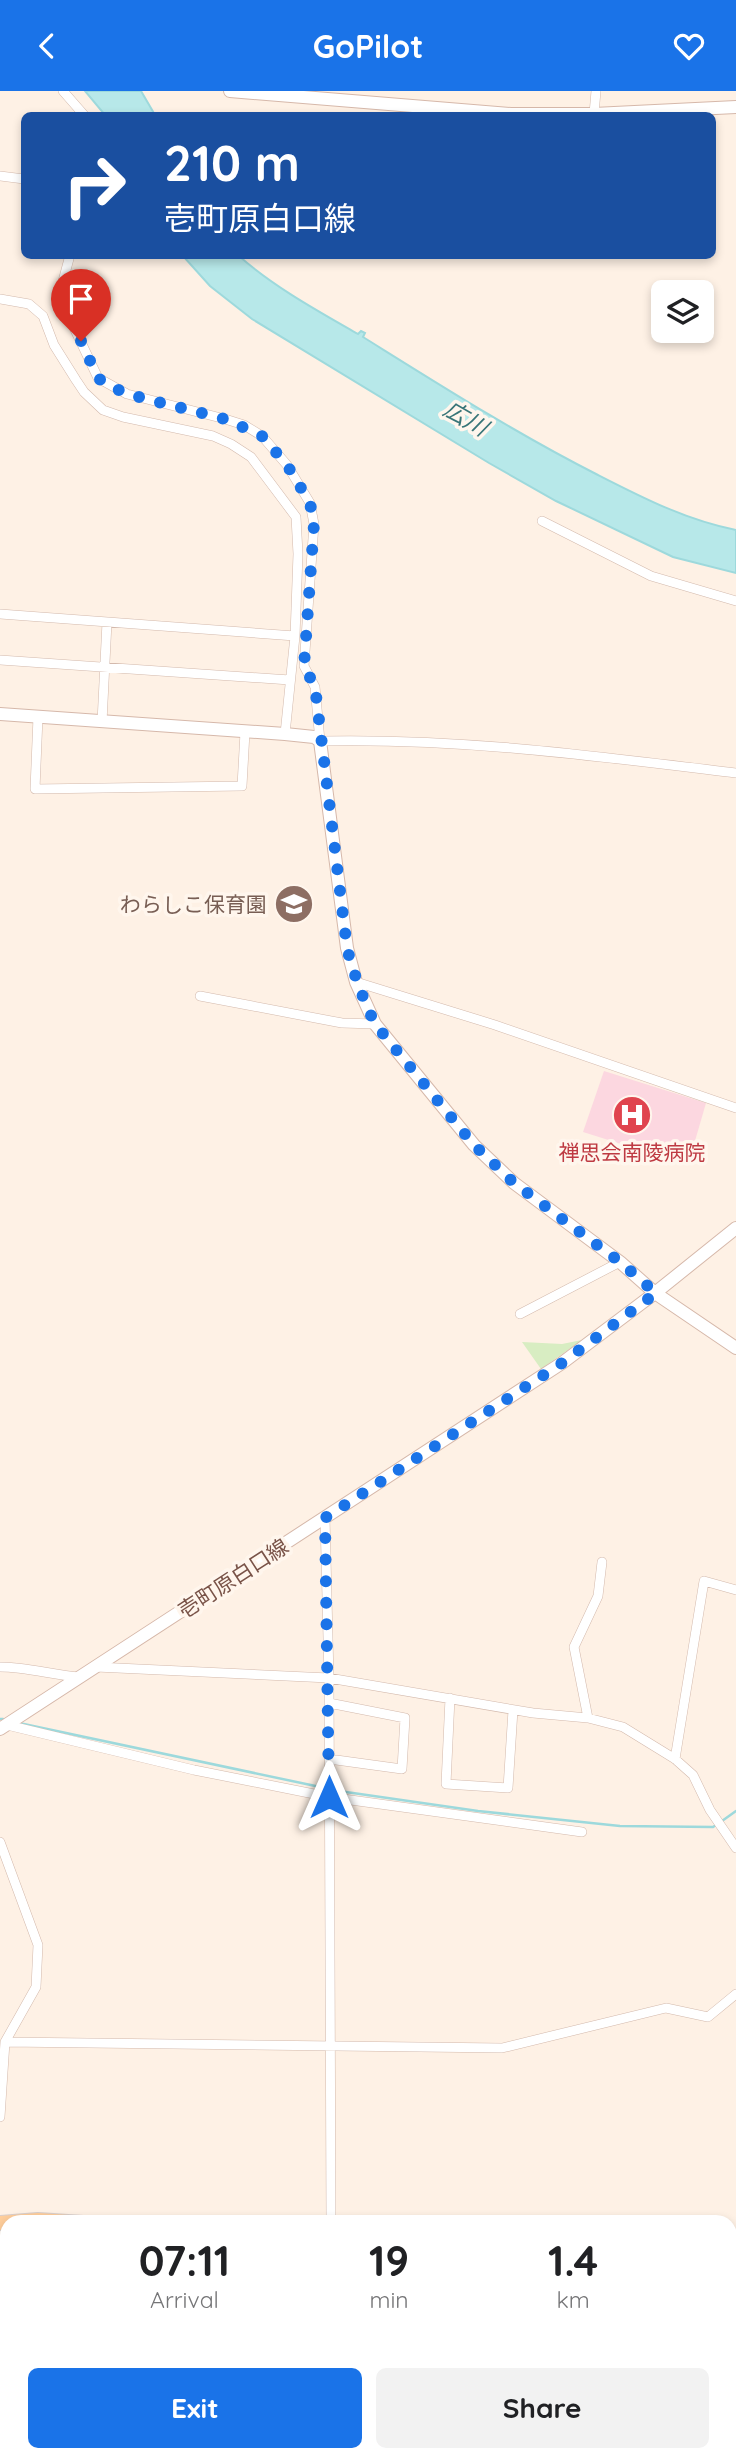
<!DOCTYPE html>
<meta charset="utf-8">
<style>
body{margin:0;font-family:Quicksand,"Noto Sans JP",sans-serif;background:#f2f2f2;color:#202124;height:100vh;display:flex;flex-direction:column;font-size:26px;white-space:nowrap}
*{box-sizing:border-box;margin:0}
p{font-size:23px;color:#757577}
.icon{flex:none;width:38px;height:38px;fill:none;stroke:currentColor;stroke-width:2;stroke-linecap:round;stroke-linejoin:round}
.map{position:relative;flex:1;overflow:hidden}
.side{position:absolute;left:0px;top:2124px;width:737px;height:247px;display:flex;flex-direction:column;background:#fff;border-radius:21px 21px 0 0;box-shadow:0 4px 10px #0003}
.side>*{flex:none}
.top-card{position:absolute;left:21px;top:21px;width:695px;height:147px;border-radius:10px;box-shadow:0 4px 10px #0003;background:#1a4fa0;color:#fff;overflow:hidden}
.tools{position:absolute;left:651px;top:189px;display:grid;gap:14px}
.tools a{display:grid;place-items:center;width:63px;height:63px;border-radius:10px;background:#fff;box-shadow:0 4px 10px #0003;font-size:35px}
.pin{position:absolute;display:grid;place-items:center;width:60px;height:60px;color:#fff;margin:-72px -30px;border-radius:50% 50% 50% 0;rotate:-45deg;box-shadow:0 0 7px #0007}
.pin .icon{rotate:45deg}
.me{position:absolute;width:77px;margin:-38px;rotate:0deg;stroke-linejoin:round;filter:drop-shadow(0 0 5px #0008)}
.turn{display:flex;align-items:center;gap:24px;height:147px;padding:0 28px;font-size:32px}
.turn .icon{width:91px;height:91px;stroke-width:2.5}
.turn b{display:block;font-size:49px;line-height:60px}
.eta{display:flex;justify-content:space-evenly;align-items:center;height:119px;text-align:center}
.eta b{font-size:42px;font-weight:700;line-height:49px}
.action{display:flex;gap:14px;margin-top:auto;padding:14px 28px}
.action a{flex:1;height:80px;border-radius:10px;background:#1a73e8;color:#fff;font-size:28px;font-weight:700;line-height:80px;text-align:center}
.action a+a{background:#f2f2f2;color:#202124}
header{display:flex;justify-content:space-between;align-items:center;height:91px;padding:0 28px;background:#1a73e8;color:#fff;font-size:32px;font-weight:700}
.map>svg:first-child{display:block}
</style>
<header><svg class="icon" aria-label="back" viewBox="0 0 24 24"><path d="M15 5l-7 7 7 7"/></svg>GoPilot<svg class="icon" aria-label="heart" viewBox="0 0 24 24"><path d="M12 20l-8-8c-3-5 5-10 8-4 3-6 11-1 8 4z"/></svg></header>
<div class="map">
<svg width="736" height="2371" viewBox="0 0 736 2371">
<rect width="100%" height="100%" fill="#fef1e5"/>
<path fill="#fcd7e0" d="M604,980L706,1012L688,1074L583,1041Z"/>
<path fill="#d8edc2" d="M582,1249L541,1278L522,1251L562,1253Z"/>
<path fill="#b7e8e9" stroke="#9dd9dc" stroke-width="2" d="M85,0H141L155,24H105Z
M183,165H239C274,196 318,220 358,243L361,240L365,242L363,246C440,294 517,343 598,384C643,407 686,429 736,439V482L673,466L556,410L489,372L252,228L210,195Z"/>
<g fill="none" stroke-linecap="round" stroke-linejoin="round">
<path stroke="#9dd9dc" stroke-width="2.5" d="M0,1628H3
M19,1632L339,1700L478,1720L620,1735L713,1736L716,1734
M722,1730L736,1720"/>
<g stroke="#d3b9ac" stroke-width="10">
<path id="street" d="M63,0L84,24
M594,23L596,0
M0,85L24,88
M70,164L59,205L98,287L127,303L225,328L244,334L262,345L287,374L310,412L314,433L304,575L315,596L320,650C462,647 596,665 736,682
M0,208L29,213L43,225L54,254L76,289L84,301L103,319L123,326L213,345L231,353L251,366L296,426L298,463L295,545L285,643
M542,430L651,485L736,510
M0,523L295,545
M0,569L290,589
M38,626L35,698L242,695L245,641
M102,631L107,531
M356,891L495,934L736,1017
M200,905L342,932L375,933
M520,1223L620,1171
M325,1427L329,1587L331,2132
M0,1576C27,1576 53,1584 80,1586
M96,1576L329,1587L533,1622L588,1627L623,1636L675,1668L693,1684L710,1719L736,1757
M450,1607L446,1693L508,1697L513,1619
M329,1612L405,1627L402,1678L329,1668
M588,1627L574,1556L598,1505L602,1471
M7,1634L194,1679L329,1706L582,1741
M675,1668L704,1490L736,1499
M0,1751L38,1854L36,1896L5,1951L0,2026
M5,1951L502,1957L666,1917L708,1926L736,1903
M730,2328L736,2310
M335,2364L336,2371
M77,2371L80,2364
M418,2371L428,2364
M715,2371L718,2364"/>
</g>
<g stroke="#d6b8aa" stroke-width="14">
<path id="secondary" d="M230,0L511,23H594L736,16
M0,623L285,643L314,646L320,650L347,857L356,891L375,933L474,1054L514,1092L620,1171L655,1202L736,1257
M0,1638L562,1272L655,1202L736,1137"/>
</g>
<g stroke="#d9cfcc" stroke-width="16">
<path id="primary" d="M0,2132L38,2129L83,2132
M730,2205H736"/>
</g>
<use href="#street" stroke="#fff" stroke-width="9"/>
<use href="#secondary" stroke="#fff" stroke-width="12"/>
<use href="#primary" stroke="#ffce9b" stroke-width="14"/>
</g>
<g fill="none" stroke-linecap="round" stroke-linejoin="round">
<path stroke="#1a73e8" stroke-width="12" stroke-dasharray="0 21.6" d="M81,250L98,287L108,294L127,303L225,328L262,345L287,374L310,412L314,433L304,575L315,596L347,857C354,884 363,908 375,933L474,1054L514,1092L620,1171L656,1202L562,1272L325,1427L329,1706"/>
</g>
<defs>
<g id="school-disc" transform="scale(2.0125)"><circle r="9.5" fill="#8d6e63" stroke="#fff6ed"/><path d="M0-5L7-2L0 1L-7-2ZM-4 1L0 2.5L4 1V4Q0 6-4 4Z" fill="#fff"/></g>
<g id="hospital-disc" transform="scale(2.0125)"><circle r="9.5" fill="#e0444e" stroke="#fff6ed"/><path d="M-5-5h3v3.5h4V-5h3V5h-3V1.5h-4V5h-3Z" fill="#fff"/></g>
</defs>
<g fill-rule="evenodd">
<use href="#school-disc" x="294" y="813"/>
<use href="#hospital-disc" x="632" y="1024"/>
</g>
<g text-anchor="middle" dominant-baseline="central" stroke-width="7" stroke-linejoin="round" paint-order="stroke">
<g font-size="21" fill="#785e54" stroke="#fff6ed" text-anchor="end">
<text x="267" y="813">わらしこ保育園</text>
</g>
<g font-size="21" fill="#be3a42" stroke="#fff6ed">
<text x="632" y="1061">禅思会南陵病院</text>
</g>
<g font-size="21" fill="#795348" stroke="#fff6ed">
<text transform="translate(233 1487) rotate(-33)">壱町原白口線</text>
</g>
<g font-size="23" font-style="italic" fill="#387578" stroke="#fff6ed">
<text transform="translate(466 327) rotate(30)">広川</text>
</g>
</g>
</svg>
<div class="tools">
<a><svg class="icon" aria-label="layers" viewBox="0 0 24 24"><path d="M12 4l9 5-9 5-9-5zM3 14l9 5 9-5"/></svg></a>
</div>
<div class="pin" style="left:81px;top:250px;background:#d93025"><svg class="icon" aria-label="arrive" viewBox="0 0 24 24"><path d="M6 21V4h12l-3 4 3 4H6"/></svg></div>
<svg class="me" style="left:329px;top:1706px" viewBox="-20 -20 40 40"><path d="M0-17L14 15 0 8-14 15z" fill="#1a73e8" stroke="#fff" stroke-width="4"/></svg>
<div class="top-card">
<div class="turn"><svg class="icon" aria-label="right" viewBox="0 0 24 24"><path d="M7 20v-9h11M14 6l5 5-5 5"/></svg><div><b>210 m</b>壱町原白口線</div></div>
</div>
<section class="side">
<div class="eta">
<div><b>07:11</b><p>Arrival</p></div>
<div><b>19</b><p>min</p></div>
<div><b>1.4</b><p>km</p></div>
</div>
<div class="action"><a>Exit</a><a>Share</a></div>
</section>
</div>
